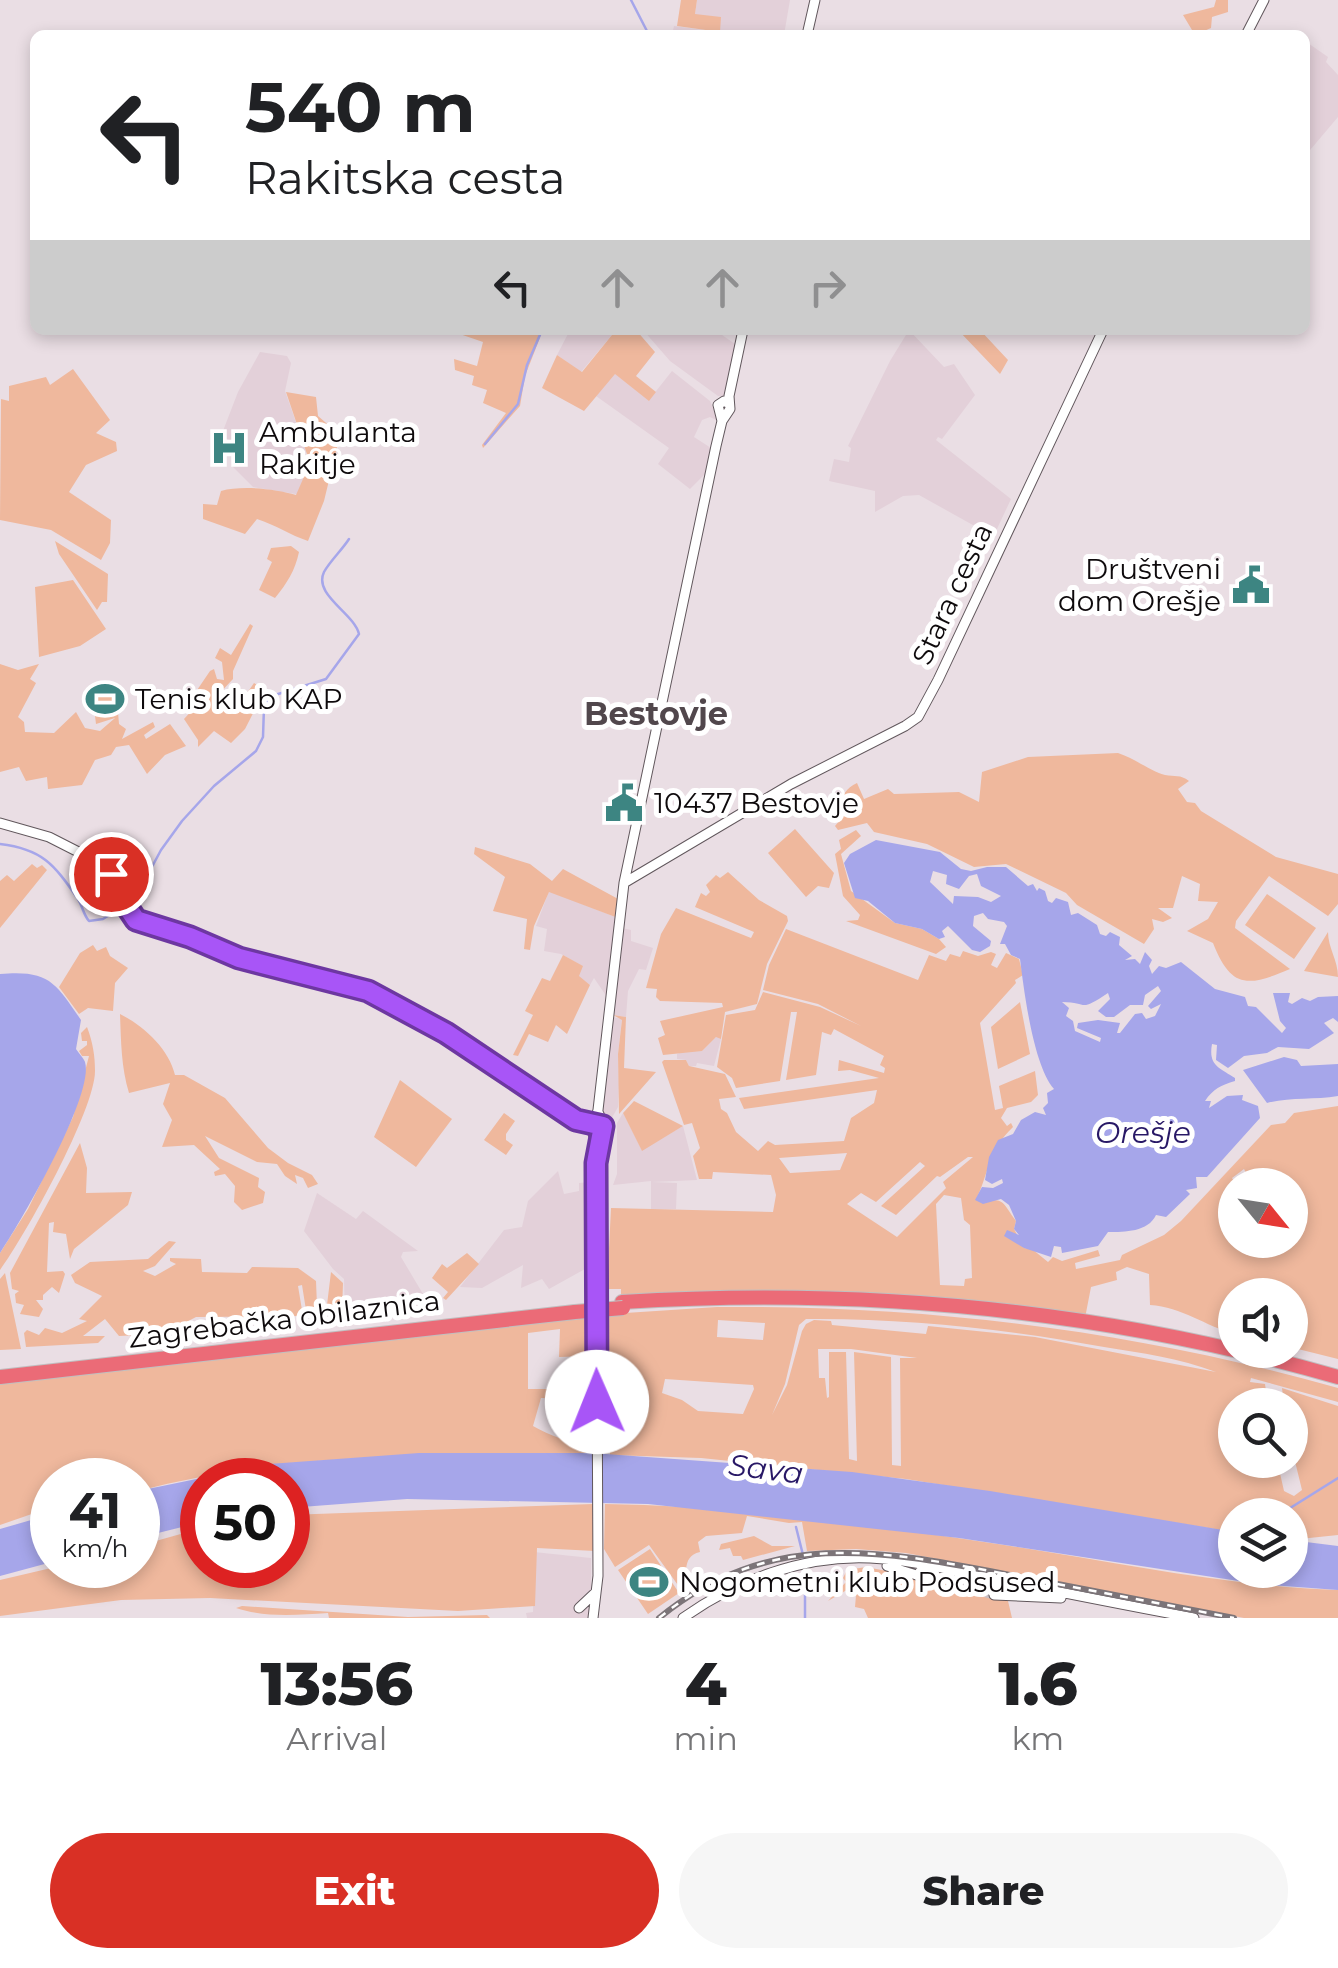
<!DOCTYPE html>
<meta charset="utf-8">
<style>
body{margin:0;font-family:Montserrat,sans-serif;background:#f6f6f6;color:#202124;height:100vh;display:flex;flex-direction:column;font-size:38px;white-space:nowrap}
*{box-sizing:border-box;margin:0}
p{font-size:32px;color:#757577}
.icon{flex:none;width:55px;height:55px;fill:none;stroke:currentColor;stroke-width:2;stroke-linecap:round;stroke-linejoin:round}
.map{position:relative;height:1618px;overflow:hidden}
.side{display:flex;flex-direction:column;background:#fff;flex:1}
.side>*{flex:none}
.hud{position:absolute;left:30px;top:30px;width:1280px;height:305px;border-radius:15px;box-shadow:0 5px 15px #0003;background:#fff;color:#202124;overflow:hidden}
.needle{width:65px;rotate:120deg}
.controls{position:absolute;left:1218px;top:1168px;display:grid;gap:20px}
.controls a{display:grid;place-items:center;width:90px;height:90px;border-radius:50%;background:#fff;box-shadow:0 5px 15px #0003;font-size:50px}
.speed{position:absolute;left:30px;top:1458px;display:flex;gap:20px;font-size:50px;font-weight:700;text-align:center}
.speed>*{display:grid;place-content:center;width:130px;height:130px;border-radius:50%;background:#fff;box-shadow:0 5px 15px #0003;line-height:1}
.speed small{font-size:25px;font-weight:400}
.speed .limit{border:15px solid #d22;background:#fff;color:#111}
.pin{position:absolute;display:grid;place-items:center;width:85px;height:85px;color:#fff;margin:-42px;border:5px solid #fff;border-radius:50%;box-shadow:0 2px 10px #0007}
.me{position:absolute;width:110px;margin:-55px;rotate:359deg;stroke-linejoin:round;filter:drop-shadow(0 0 8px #0008)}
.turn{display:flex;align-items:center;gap:35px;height:210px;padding:0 50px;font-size:45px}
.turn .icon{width:130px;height:130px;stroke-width:2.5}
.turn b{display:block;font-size:70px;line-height:85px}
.lanes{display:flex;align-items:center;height:95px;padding:0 50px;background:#0003;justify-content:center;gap:50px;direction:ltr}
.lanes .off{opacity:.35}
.eta{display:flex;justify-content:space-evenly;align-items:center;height:170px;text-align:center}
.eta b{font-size:60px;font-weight:800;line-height:70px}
.action{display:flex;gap:20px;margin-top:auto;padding:20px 50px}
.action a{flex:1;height:115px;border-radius:60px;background:#d93025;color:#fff;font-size:40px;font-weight:800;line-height:115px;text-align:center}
.action a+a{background:#f6f6f6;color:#202124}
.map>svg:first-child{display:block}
</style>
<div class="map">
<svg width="1338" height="1618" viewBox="0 0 1338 1618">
<rect width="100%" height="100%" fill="#eadee4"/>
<path fill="#e3d0d9" d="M697,0H790L784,35H672L674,26L720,32L695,14Z
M1305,41L1328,57L1326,62L1338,75V117L1305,156Z
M570,330H616L581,372L557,355Z
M643,330H715L735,344L724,396H718L670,361Z
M909,330L944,367L954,364L975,395L942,439L938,437L936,440L1011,499L996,531L989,534L919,495L903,496L875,512V491L829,481L834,459L849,462L851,448L848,446L890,361Z
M260,352L287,356L291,363L285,391L305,448L307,465L302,495L253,487L231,465L237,444L221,436L238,392Z
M672,371L710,401L717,418L716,420L710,417L702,420L694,437L711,448L706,473L690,489L658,464L669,448L596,396L614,373L649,400Z
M549,891L618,918L607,997L594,978L590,985L578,976L582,966L561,954L544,951L547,929L536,926Z
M622,928L631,930V941L653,948L646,970L639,969L628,991L626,1017L613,1015Z
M613,1017L622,1019L618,1054L619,1084L618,1107L609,1123H604L601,1121Z
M717,1036L721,1039L714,1066L697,1063L696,1066H689L686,1060L677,1059V1054L683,1051H702Z
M623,1113L642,1150L683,1126L697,1180L652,1182L677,1183L676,1209H651V1181L613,1185L617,1174V1123Z
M558,1171L564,1194L579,1191V1183L591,1182L594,1264L549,1289L542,1279L521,1288L523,1265L482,1288L460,1287L504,1230L522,1227L528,1201Z
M317,1193L356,1219L363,1211L418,1251L403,1252L401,1257L423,1294L433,1305H438L436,1308L345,1322L344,1279L333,1269L304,1231Z
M534,1552L591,1558V1618H527L526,1613L533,1612Z"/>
<path fill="#efb89d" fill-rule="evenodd" d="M681,0H697L695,14L721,17L720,32L677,26Z
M1216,0H1228V12L1212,17L1211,28L1195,35L1183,15L1214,7Z
M448,330H543L525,376L520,406L483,448L482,445L506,413L483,403L487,390L472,385L474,376L455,370L454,359L477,366L483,342Z
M616,330H636L655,352L636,376L656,392L649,401L615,374L584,411L542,388L557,355L582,372Z
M958,330H980L1008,360L1000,374Z
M73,369L110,420L96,433L116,442L117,451L86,465L69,492L111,520L110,543L101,560L51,530L0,520L1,399L9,401V386L46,377L50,385Z
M286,392L316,397L318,416L340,435L324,501L308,541C290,535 276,525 257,519L245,534L203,519V504L217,505L221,491C242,485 276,489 296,495L310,463Z
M55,541L108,574L107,602H102L97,610L59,554Z
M291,546L299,552C295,571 287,583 275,598L259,590L272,562L267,559L271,548Z
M73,580L106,629L80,646L39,657L35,587Z
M250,624L253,626L233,671V679L218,695L228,705L245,696L254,683L265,690L245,729L231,743L214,731L198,747V740L184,719L195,707L191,699L210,671L214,669L217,679L224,680L222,662L215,658L220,648L231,655Z
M0,664L18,670L39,664L30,679L36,683L18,717L24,722L25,732L54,733L76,712L85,728L100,731L115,718L96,724L92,691L116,688L119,724L126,729L122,739L153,722L155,727L144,735L146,739L170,724L186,746L165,755L147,774L129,745L116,747L111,755L95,760L82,785L48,789L47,777L26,781L19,767L0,772Z
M1118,753C1134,758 1150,771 1165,775C1175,777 1180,774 1189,781L1178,789L1187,802L1195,803L1201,811L1276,857L1338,874V904L1328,916L1269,876L1236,921L1235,928L1290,969C1248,987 1231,989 1213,943L1187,931L1208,919L1218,902L1198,901L1200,884L1182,876L1173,908H1158L1172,918L1163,922L1152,919L1154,929L1144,944L1077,905L1066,893L1006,864L974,867L927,844L874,832L867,823L838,830L835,826L845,814L840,807C842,795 846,788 857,783L864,799L888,789L894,794L959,792L979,802L982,772L1028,757Z
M795,829L834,873L829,888L818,886L806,897L768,853Z
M856,830L861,836L841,854L851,891L895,923L922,929L939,939L946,947L936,954L846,921L858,920L860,915L843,896L835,854L841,849L839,840Z
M475,847L530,864L552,881L563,869L620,900L618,918L549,892L534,926L530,950L524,949L527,919L493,911L505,877L474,854Z
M32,864L37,868L42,865L47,870L0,928V881L7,875L14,881Z
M728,872L759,900L787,916L788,921L767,964L757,1004L725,1012L721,1039L716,1037L702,1051L663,1055L658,1038L665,1035L660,1021L723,1007L722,1003L660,1001L656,997L657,989L646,988L661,934L676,908L751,938L754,932L695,907L701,893L706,896L710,892L706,885L716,875L720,878Z
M1267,894L1316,928L1294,959L1245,925Z
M786,929L918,980L929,955L946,961L950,954L960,957L963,951L978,956L991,952L996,954L991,965L997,968L1006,953L1019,959L1023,975L1015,980L1016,983L980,1023L995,1110L1003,1108L999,1086L1035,1071L1038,1095L1031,1102L1007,1108L1001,1118L1007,1126L1011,1123L1013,1127C988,1151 990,1170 976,1200C1006,1199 1000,1199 1016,1221L1014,1229L1024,1248L1032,1249L1048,1262L1053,1257L1062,1261L1098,1250L1100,1256L1075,1263L1076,1269L1120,1260L1122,1255L1164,1235L1181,1221L1271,1125L1285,1123L1294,1113L1338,1106V1359L1290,1347V1295H1235V1334C1205,1326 1182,1307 1150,1305L1149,1274L1127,1267L1116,1272L1117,1280L1091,1287L1085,1318L989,1304L621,1297V1289H607L611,1208L773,1212L776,1195L771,1175L713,1172L712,1179H699L693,1156L700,1148L692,1123L684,1125L662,1062L664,1060H686L689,1066L725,1074L736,1097L719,1099L721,1109L727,1113L736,1132L758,1151L768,1141L775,1145L844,1141L851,1118L874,1103L877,1090L744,1109L739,1098L879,1078L850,1070L838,1071L839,1060L884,1073L885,1068L880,1065L884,1056L834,1029L831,1035L822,1032L816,1075L786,1080L797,1012H791L780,1081L736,1088L732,1078L717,1067L726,1015L755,1010L763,992L820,1007L861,1026L818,1004L763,990L769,965ZM847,1153L840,1170L790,1173L779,1158ZM968,1157H973L943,1182L946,1188L897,1237L847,1204L861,1193L876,1202L920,1162L925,1166L881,1206L896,1215L937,1176L940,1177ZM1244,1169L1252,1185H1290V1240H1235L1236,1185L1232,1178ZM944,1195L961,1198L964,1220L970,1225L972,1278L965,1279L964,1286L940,1285L936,1204Z
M1328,932C1328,948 1338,960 1338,977L1304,971Z
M93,945L97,951L106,947L110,956L128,968L115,983L113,1011L88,1008L79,1014L59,987L80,953Z
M563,955L583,966L579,976L590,985L567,1034L556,1025L548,1042L529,1034L518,1056L513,1055L533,1015L525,1011L542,978L550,981Z
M1020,1002L1030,1054L998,1069L991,1027Z
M120,1014C144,1026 169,1049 175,1075H184L225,1098L268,1148L288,1163L312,1175L318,1184L308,1188L303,1178L295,1175L297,1184L285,1176L277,1164L257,1162L205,1136L219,1158L259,1178L258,1187L265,1192L263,1203L242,1210L234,1202L235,1186L225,1174L215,1176L214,1172L220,1169L194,1145L162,1147L172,1120L163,1104L170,1083L129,1093C121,1067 121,1040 120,1014Z
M613,1015L626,1017L624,1068L656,1072L619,1114L618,1054L622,1020Z
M87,1027C93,1043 95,1056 95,1071C95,1110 25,1236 0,1270V1253L28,1209L73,1117L89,1056H82L79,1051L87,1045V1041H82L81,1033Z
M400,1080L452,1119L416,1167L374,1137Z
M634,1101L683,1126L642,1151L623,1113Z
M504,1113L515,1121L506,1134V1140L513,1145L506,1155L484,1140Z
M80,1143L87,1168L86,1193L132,1192L128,1205L74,1249L70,1259L66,1234L53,1232L54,1222L49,1223L47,1272L63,1271L65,1274L59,1293L52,1287L43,1295V1300H36L43,1309L39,1317L20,1314L24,1305L16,1303L15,1294L19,1291L12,1289L10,1273Z
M169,1241L176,1242L155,1266L143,1271L155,1276L176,1264L170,1261V1258L201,1259L202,1272L247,1273L252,1267L298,1268L316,1281L317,1306L327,1305L331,1272L343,1283L342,1310L315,1314L306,1310L302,1285L298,1286L303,1316L196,1317C172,1331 147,1335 119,1336L105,1319L83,1336H105L98,1343L26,1347L24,1333L27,1330L39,1335L45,1328L62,1333L87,1321L79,1319L102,1296L75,1283L71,1275L90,1262L148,1259Z
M467,1253L479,1264L446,1300L443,1298L448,1292L432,1278L442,1264L447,1268Z
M5,1273L21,1349L0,1350V1279Z
M717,1307C928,1305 1135,1331 1338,1388V1402L1251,1378L1250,1382L1265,1384L1268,1405H1235V1460H1277L1284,1491L1294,1496L1302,1490L1290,1441V1405H1284L1282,1388L1338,1406V1535L1290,1540V1515H1235L1233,1532L906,1479L701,1458L610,1455V1368H606V1399L602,1398L601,1333L610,1314ZM806,1319C906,1318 1005,1329 1104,1347C1141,1353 1179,1358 1216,1372L1035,1337L928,1326L926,1334L832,1325L831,1321L814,1320L806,1324L802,1331L787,1385L772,1415L785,1384L799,1325ZM718,1320L765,1323L763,1340L717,1337ZM818,1349H851L917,1358H900L901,1466L892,1465L891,1357L854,1352L857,1461L849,1459L846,1352H829V1397L827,1398L825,1378H819ZM665,1379L753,1385L754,1389L743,1414L698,1411L682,1400L662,1393Z
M594,1315L595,1364H588L587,1356L559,1357L560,1329L528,1333V1389H578L572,1399L541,1398L533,1426C549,1435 573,1445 592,1444V1453C438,1454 288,1452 138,1491V1480H52V1507L0,1525V1381Z
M593,1504L595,1551L537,1548L535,1606L458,1611L210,1598L121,1600L0,1616V1580L64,1565H138V1546L202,1528V1565H288V1515Z
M605,1504C731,1506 859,1523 984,1542C1101,1559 1219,1586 1338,1590V1618H1244L906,1553L856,1549L807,1551L802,1522L789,1523L747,1516L742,1533L706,1536L698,1542L700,1552C679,1557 691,1577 680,1588L649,1545L615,1567L604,1549Z
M754,1536L772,1546H795L743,1560L741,1556H733L730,1548L719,1550L721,1544Z
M650,1549L679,1593L648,1614L618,1570Z
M866,1567L897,1573H922L925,1568L1009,1584L1007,1591L993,1597L1008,1601L1012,1618H868L864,1609L855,1607L857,1584L828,1601L846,1582L843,1578L847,1570Z
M242,1606L408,1617L487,1615L490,1618H329L328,1613C297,1615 266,1618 236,1608Z"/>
<path fill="#a6a6ea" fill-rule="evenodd" d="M876,840L940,852L961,869L971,871L987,867H1006L1028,886L1033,884L1037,891L1039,888L1045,891L1048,901L1052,903L1056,898L1068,902L1071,915L1078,913L1097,925L1100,934L1106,936L1110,932L1120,937L1119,945L1132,956L1125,960L1135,959L1140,964L1145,952L1152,960L1149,966L1152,974L1159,966L1166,968L1181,962L1215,989L1245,997L1248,1006L1256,1007L1282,1033L1286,1028L1280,1021L1273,993H1290L1288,1002L1292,1004L1302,998L1310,1001L1318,997L1338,996V1022L1333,1018L1324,1023L1334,1033L1309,1049L1278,1047L1267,1053L1244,1056L1228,1068L1216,1060L1217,1045L1212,1044C1208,1066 1220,1068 1235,1078V1081C1221,1085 1213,1089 1205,1101H1211L1209,1108L1227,1096L1243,1095L1242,1100L1258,1106L1260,1118L1207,1177H1196L1197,1188L1186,1190L1190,1194L1166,1217L1156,1215C1148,1232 1125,1232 1108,1232L1098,1246L1062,1253L1061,1247L1054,1246L1051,1257L1024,1248L1004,1236L1007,1230L1019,1235L1014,1229L1016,1221L1009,1205L1001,1199L983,1204L975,1200L982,1187L993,1188L1003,1183L1002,1179L992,1184L985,1180L989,1157L998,1140L1013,1134L1021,1120L1035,1112L1046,1115L1043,1108L1048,1103L1047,1093L1054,1089C1033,1065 1024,990 1020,959L1011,955L1005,944H1000L1007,926L1004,922L988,919L983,913L974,916L973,926L991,941L990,946L980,952L972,950L948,926L942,931L945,937L939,939L922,929L895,923L868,901L855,898L844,863L850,854ZM933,871L947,875L946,884L959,889L969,876L977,874L981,886L1001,896L991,902L978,897L954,896L953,904L930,882ZM1158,986L1161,991L1148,1006L1151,1009L1161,1004L1155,1016L1146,1019L1142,1013L1135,1014L1120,1033H1117L1120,1023L1098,1020L1078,1023L1077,1028L1101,1038L1100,1042L1075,1031L1073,1021L1066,1016L1069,1008L1062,1002C1089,1002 1078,1013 1108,993L1110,999L1098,1011L1106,1017H1114L1130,1005H1143L1145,995Z
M0,974C49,970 55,982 81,1020L76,1049C77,1051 85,1060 85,1062C95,1094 20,1224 0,1253Z
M1284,1057L1297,1060L1301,1066L1338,1064V1096C1314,1100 1290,1097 1267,1103L1243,1070Z
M419,1453H592L852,1472L990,1491L1235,1532V1570H1290V1540L1338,1546V1590L1258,1584L959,1538L648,1504L407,1499L288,1508V1480H202V1522L138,1538V1491L269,1464Z
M52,1514V1562L0,1576V1529Z"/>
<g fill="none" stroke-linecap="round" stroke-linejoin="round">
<path stroke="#a6a6ea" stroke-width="2.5" d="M631,0L649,35
M485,444L518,404L527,365L542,330
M0,844C42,849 54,864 78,899C83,907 83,914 89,921L103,919L122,907
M129,903L138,893L161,850L182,821L214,786L256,751L263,737L264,707L268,700L275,695L326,679L359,634C354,613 313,595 324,572C330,561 342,550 349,539
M1279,1515L1338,1478
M796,1527L804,1559
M805,1571V1618"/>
<path stroke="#c9bec4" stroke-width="9" stroke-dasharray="9 4.5" stroke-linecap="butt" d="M933,1580L994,1595"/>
<g stroke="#61575c" stroke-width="11">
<path id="secondary" d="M807,35L815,0
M1246,35L1264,0
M722,421L718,405L724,401L729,404
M0,823L49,837L104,865L136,920L190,937L239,958L368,991L445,1033L581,1122L592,1131L597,1144
M624,883L791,784L905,726L918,717L938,680L1103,330
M592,1131L598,1110L624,883L716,446L722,421L730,409L729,396L743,330
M887,1566L933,1580
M994,1595L1061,1598
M579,1608L596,1592
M593,1618L598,1576L596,1163L597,1144L604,1130L599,1114
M683,1618C736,1580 804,1555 870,1558C915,1560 961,1573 1006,1581C1068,1594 1131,1606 1194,1618"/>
</g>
<g stroke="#c0bfc0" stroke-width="16">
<path id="highway" d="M622,1302C863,1287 1106,1310 1338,1377
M0,1377L575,1312"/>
</g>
<use href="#secondary" stroke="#fff" stroke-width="9"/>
<use href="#highway" stroke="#eb6b77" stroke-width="14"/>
<g stroke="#7c7478" stroke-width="6">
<path id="rail" d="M659,1618C772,1526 885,1551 1016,1576C1089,1590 1162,1604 1234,1618"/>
</g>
<use href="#rail" stroke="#fff" stroke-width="2.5" stroke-dasharray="8" stroke-linecap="butt"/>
<g stroke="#c0bfc0" stroke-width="16" stroke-linecap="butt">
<path id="highway-bridge" d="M575,1312L623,1308"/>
</g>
<use href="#highway-bridge" stroke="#eb6b77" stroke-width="14"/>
</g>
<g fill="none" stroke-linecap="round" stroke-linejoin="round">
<g stroke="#6d37a1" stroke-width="25">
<path id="route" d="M111,874L120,896L136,920L190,937L239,958L368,991L446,1033L576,1120L603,1126L596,1163L597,1402"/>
</g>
<use href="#route" stroke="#a855f7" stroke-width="18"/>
</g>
<defs>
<g id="hospital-bare" transform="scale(3)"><path d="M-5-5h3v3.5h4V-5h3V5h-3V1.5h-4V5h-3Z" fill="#3d8582" stroke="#fff" stroke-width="2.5" paint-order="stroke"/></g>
<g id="civic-bare" transform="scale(3)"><path d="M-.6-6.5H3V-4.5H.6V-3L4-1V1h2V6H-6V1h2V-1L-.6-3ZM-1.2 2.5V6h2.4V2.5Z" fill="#3d8582" stroke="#fff" stroke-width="2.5" paint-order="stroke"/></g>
<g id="stadium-bare" transform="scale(3)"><path d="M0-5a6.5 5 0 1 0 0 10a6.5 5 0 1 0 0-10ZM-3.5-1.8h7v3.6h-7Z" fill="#3d8582" stroke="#fff" stroke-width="2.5" paint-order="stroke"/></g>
</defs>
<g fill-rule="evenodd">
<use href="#hospital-bare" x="229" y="448"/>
<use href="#civic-bare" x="1251" y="585"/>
<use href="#stadium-bare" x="105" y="699"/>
<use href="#civic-bare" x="624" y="803"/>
<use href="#stadium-bare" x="649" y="1582"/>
</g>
<g text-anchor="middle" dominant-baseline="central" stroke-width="10" stroke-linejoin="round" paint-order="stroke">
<g font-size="28" fill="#0e0a0c" stroke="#fff" text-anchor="start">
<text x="259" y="432">Ambulanta<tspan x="259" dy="32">Rakitje</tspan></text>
<text x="1221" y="569" text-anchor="end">Društveni<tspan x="1221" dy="32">dom Orešje</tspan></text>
<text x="135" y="699">Tenis klub KAP</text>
<text x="654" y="803">10437 Bestovje</text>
<text x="679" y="1582">Nogometni klub Podsused</text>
</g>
<g font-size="28" fill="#0e0a0c" stroke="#fff">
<text transform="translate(952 594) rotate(-65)">Stara cesta</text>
<text transform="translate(284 1319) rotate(-7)">Zagrebačka obilaznica</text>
</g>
<g font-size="30" font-style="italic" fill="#281866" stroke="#fff">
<text x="1143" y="1132">Orešje</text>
<text transform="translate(766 1469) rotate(7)">Sava</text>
</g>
<g font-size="32" font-weight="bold" fill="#51474c" stroke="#fff">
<text x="656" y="713">Bestovje</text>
</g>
</g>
</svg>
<div class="controls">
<a><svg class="needle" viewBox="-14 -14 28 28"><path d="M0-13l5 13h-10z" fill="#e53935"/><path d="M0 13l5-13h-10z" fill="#757577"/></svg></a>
<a><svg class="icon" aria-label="sound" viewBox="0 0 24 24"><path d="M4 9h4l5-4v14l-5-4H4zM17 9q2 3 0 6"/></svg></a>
<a><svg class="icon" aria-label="search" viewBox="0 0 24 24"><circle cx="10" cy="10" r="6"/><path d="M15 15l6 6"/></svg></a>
<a><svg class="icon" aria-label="layers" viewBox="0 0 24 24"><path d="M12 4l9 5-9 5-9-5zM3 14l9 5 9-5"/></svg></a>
</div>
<div class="speed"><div>41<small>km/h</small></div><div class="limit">50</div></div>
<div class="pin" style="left:111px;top:874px;background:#d93025"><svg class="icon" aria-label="arrive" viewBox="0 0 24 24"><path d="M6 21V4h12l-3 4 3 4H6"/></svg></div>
<svg class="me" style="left:597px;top:1402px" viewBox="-20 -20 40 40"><circle r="19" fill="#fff"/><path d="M0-13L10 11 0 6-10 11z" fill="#a855f7"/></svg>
<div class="hud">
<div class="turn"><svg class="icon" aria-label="left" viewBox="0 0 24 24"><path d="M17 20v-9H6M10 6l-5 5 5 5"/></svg><div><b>540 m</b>Rakitska cesta</div></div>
<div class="lanes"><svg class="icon" aria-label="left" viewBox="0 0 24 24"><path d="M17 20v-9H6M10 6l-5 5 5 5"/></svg><svg class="icon off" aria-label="ahead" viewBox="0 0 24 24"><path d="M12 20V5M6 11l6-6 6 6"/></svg><svg class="icon off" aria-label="ahead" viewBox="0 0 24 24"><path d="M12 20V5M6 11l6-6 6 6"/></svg><svg class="icon off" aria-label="right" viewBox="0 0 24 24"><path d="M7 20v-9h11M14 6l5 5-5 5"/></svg></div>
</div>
</div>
<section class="side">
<div class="eta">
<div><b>13:56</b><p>Arrival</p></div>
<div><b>4</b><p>min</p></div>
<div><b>1.6</b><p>km</p></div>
</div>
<div class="action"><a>Exit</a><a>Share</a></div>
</section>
